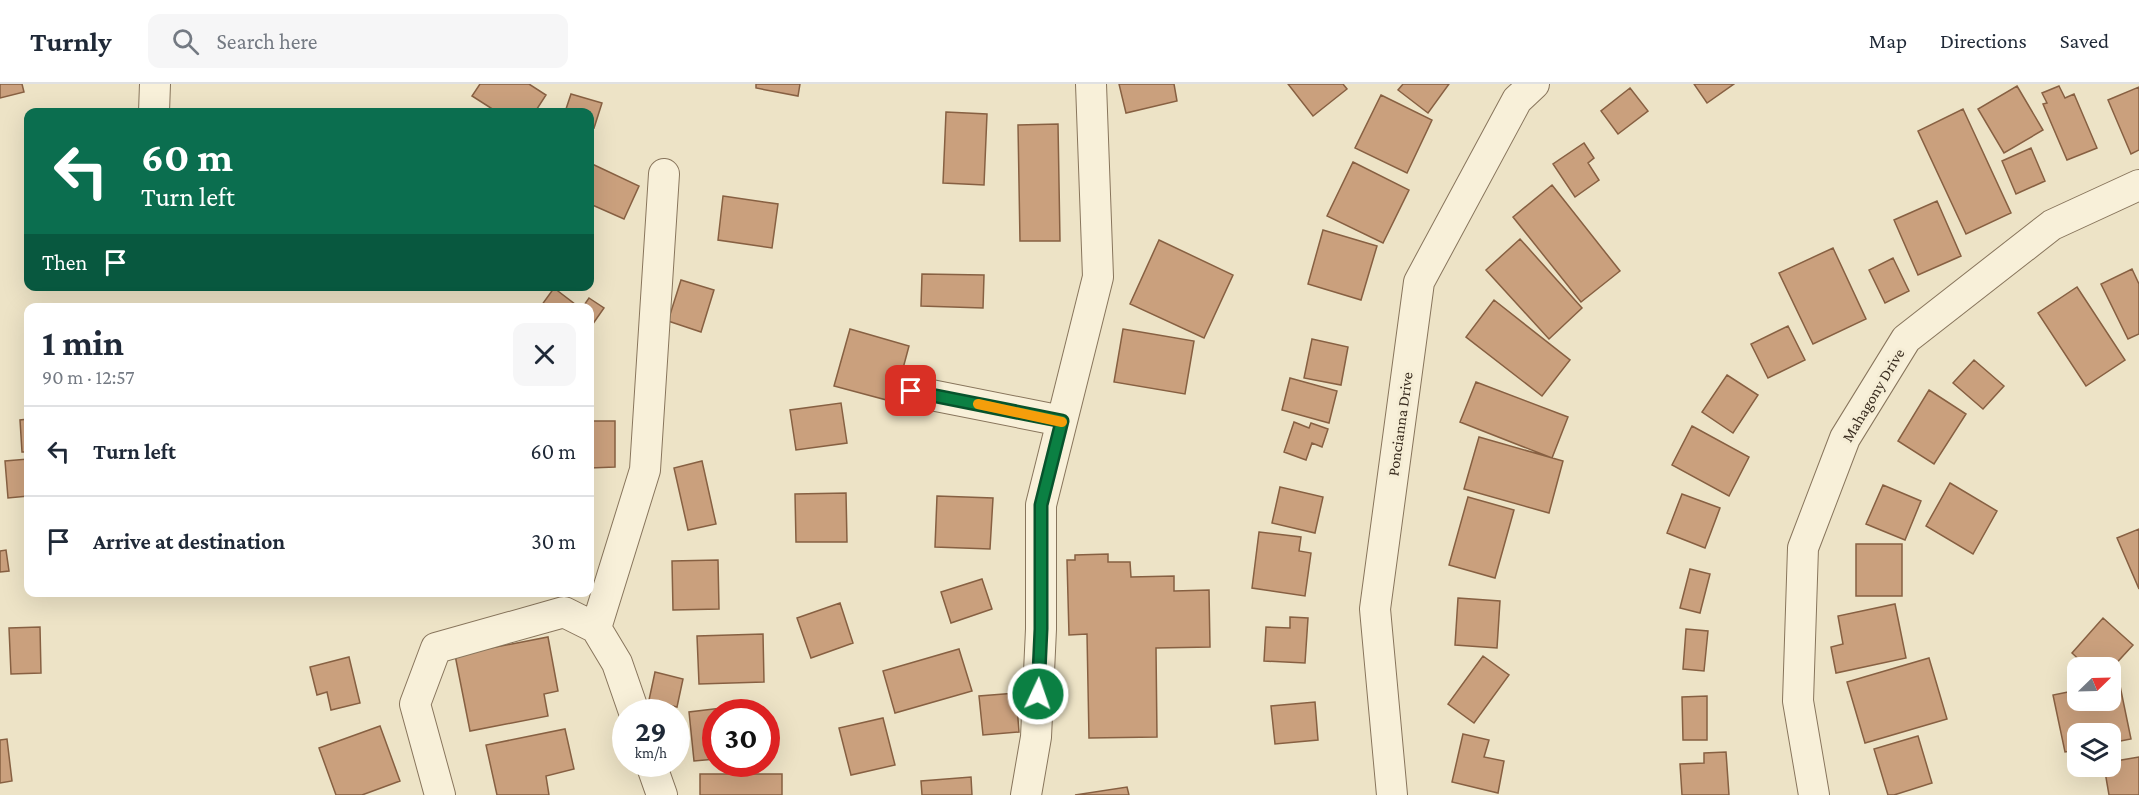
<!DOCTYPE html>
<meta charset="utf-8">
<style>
body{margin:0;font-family:"Crimson Pro",serif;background:#f6f6f7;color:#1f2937;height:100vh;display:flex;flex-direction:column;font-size:22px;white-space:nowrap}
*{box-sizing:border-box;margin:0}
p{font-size:20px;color:#747a83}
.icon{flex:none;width:33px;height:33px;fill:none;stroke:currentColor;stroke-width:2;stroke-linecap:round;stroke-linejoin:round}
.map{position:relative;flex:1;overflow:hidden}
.details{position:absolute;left:24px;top:219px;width:570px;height:294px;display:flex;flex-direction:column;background:#fff;border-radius:12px;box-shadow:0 6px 24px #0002}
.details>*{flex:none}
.hud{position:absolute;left:24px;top:24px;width:570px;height:183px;border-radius:12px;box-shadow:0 6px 24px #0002;background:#0b6e4f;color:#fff;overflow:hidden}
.needle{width:39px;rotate:67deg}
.controls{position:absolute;left:2067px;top:573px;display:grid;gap:12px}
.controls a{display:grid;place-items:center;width:54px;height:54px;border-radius:12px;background:#fff;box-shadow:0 6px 24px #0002;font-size:30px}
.speed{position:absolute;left:612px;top:615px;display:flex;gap:12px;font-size:30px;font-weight:700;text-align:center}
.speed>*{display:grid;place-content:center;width:78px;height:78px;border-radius:50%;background:#fff;box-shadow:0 6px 24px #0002;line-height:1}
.speed small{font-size:15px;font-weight:400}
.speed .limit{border:9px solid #d22;background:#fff;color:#111}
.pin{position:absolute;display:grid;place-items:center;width:51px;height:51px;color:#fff;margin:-26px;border-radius:12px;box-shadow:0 3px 9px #0006}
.me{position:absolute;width:66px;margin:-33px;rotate:3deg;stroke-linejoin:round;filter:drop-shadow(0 0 4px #0008)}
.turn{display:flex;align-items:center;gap:21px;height:126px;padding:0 18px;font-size:27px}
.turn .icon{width:78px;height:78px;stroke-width:2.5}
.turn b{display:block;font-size:42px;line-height:51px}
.then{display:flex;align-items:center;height:57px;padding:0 18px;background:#0003;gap:12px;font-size:22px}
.round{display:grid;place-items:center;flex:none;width:63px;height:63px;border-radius:12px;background:#f6f6f7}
.summary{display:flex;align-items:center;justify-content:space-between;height:102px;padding:0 18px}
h1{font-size:36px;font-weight:700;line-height:45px}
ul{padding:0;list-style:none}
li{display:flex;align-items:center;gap:18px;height:90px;padding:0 18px;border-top:2px solid #e0e1e3}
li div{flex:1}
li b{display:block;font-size:22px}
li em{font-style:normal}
header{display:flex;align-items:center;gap:36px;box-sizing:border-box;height:84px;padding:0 30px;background:#fff;border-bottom:2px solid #e0e1e3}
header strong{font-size:28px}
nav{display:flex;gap:33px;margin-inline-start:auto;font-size:21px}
.search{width:420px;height:54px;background:#f6f6f7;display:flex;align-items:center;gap:15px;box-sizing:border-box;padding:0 21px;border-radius:12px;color:#747a83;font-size:22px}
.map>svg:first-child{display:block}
</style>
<header>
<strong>Turnly</strong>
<div class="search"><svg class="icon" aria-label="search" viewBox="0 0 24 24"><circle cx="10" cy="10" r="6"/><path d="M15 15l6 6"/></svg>Search here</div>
<nav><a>Map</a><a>Directions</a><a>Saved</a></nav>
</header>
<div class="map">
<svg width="2139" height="711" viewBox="0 0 2139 711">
<rect width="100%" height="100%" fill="#ede3c6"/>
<path fill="#caa07d" stroke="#876042" stroke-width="1.5" d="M0,0H22L24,8L0,14Z
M480,0H529L546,11L535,28H497L472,12Z
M756,0H800L798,12L756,4Z
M1119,0H1174L1177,17L1126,29Z
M1288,0H1343L1347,5L1313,32Z
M1403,0H1449L1428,29L1398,6Z
M1694,0H1734L1707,19Z
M2017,2L2043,46L2004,69L1978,25Z
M2059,2L2065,14L2074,10L2097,64L2067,76L2043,20L2047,19L2042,9Z
M2139,3V66L2131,70L2108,16Z
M1630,4L1648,27L1618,50L1601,27Z
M571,10L602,19L594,44L590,43V28H565Z
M1381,11L1432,36L1407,89L1355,64Z
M1963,25L2011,129L1966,150L1918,47Z
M946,28L987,30L984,101L943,99Z
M1058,40L1060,157H1020L1018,41Z
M1584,59L1594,74L1588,79L1599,96L1575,113L1553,80Z
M2031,64L2045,97L2016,110L2002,77Z
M1353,78L1409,106L1383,159L1327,132Z
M590,79L639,102L624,135L590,120Z
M1552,101L1620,187L1581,218L1513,133Z
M723,112L778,120L772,164L718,156Z
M1937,117L1961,172L1918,191L1894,136Z
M1323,146L1377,162L1361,216L1308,200Z
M1520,155L1582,224L1549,255L1486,186Z
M1159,156L1233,191L1204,254L1130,220Z
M1833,164L1866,235L1813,260L1779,189Z
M1893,174L1909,207L1885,219L1869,186Z
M2132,185L2139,200V250L2128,255L2101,200Z
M922,190L984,191L983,224L921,222Z
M681,196L714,206L701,248L668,237Z
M2077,203L2125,276L2086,302L2038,229Z
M554,204L580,224L541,222Z
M589,214L604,224L590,244V224H582Z
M1494,216L1570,276L1542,312L1466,253Z
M1788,242L1805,276L1768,294L1751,260Z
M850,245L909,262L894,318L834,302Z
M1123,245L1194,257L1185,310L1114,298Z
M1312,255L1348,263L1341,301L1304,294Z
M1974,276L2004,302L1983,325L1953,299Z
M1727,291L1758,311L1733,349L1702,328Z
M1290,294L1337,307L1329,339L1282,326Z
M1476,298L1568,333L1552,374L1460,338Z
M1929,306L1966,330L1934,380L1898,357Z
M841,319L847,359L796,366L790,326Z
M28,335V368H22L20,336Z
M590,337H615V383L590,384Z
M1294,338L1309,344L1311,339L1328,345L1322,363L1312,359L1306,376L1284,368Z
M1692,342L1749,373L1729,412L1672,381Z
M1479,353L1563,377L1549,429L1464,405Z
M28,375V412L8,414L5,377Z
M702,377L716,440L688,446L674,384Z
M1950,399L1997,427L1973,470L1926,442Z
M1883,401L1921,417L1905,456L1866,440Z
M1280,403L1323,413L1315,449L1272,439Z
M846,409L847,458H796L795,410Z
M1682,410L1720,424L1705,464L1667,449Z
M937,412L993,414L990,465L935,463Z
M1468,413L1514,426L1495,494L1449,481Z
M2139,445V505L2117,454Z
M1259,448L1301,453L1299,467L1311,469L1305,512L1252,504Z
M1856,460H1902V512H1856Z
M6,466L9,487L0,488V467Z
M1108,470V478H1130L1131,493L1174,492V507L1209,506L1210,563L1156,564L1157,653L1089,654L1087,550L1069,551L1067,476H1075V471Z
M718,476L719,525L673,526L672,477Z
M1690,485L1710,490L1700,529L1680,524Z
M982,495L992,525L951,539L941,508Z
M1458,514L1500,517L1497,564L1455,561Z
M840,519L853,559L811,574L797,534Z
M1895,520L1906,574L1836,589L1831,563L1843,560L1838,532Z
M1290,533L1308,534L1305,579L1264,577L1266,543L1290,544Z
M2103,534L2133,561L2110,586V584H2088L2072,569Z
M40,543L41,589L11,590L9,544Z
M1686,545L1708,547L1704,587L1683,585Z
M763,550L764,598L699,600L697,552Z
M548,553L558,607L544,610L548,632L470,647L455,571Z
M959,565L972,607L895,629L883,587Z
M1483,572L1509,591L1474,639L1448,620Z
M349,573L360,619L331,626L327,608L317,611L310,583Z
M1929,574L1947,635L1865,659L1847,598Z
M655,588L683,595L677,623L649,616Z
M2119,597L2131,655L2110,659V650H2078V666L2065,668L2053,611L2078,606V616H2110V599Z
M1016,609L1019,648L983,651L979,612Z
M1707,612V656H1683L1682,613Z
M1315,618L1318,656L1275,660L1271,622Z
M730,623V628H716V675L694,677L689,628Z
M883,634L895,681L851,691L839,644Z
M380,642L400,697L362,711H336L319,664Z
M565,645L574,685L546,692L549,711H497L486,661Z
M1463,650L1489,656L1484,673L1504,677L1498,709L1452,698Z
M1918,652L1932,699L1894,711H1888L1874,665Z
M7,655L12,697L0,699V656Z
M1726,668L1729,711H1682L1680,680L1704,679V669Z
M2139,673V711H2109L2104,682H2110V678Z
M700,690H782V711H700Z
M971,693L972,711H922L921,697Z
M1127,703L1129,711H1075Z"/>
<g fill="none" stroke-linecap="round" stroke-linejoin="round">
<g stroke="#88755c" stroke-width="32">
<path id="street" d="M154,28L155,0
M911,307L1062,337L1098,193L1091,0
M596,544L645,386L664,90
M651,680L662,711
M440,711L415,620L436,564L564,528L596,544L617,579L634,628
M1026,711L1036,653L1041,545V421L1062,337
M1392,711L1375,525L1419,198L1517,16L1534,0
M1814,711L1798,617L1803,464L1845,354L1906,255L2052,141L2139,101"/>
</g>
<use href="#street" stroke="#f8f0d9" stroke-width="30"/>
</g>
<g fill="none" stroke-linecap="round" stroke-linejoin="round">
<g stroke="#07532c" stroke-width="15">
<path id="route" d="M911,307L1062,337L1041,421V545L1038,610"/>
</g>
<use href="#route" stroke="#0b8043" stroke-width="10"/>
<path stroke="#f59e0b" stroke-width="10" d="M978,320L1062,338"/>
</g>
<g text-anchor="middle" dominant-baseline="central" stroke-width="6" stroke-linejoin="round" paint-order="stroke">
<g font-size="16" fill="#392c1f" stroke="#f5edd5">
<text transform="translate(1873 311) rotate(-59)">Mahagony Drive</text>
<text transform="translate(1400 340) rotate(-82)">Poncianna Drive</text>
</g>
</g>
</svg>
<div class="controls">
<a><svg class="needle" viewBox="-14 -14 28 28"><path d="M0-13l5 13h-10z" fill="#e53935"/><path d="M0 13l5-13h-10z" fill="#747a83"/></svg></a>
<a><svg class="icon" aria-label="layers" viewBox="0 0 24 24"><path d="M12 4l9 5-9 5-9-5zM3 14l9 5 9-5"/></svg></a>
</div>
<div class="speed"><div>29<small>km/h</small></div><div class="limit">30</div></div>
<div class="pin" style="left:911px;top:307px;background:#d93025"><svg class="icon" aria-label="arrive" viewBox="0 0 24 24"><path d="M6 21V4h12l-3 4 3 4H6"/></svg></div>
<svg class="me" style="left:1038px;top:610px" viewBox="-20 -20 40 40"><circle r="17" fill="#0b8043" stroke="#fff" stroke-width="3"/><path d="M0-11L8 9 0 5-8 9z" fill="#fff"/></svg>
<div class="hud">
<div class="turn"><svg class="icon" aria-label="left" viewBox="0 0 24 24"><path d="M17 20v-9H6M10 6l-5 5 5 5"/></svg><div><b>60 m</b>Turn left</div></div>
<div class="then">Then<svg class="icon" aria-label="arrive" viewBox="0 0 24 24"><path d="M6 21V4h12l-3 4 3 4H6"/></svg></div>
</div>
<section class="details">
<div class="summary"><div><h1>1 min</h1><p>90 m · 12:57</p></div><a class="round"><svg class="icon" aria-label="close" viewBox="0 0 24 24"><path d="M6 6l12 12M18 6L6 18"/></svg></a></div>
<ul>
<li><svg class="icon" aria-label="left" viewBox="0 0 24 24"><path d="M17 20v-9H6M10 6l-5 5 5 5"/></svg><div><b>Turn left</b></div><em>60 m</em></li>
<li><svg class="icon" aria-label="arrive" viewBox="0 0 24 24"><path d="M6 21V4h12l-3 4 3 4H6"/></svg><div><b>Arrive at destination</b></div><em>30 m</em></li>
</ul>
</section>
</div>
